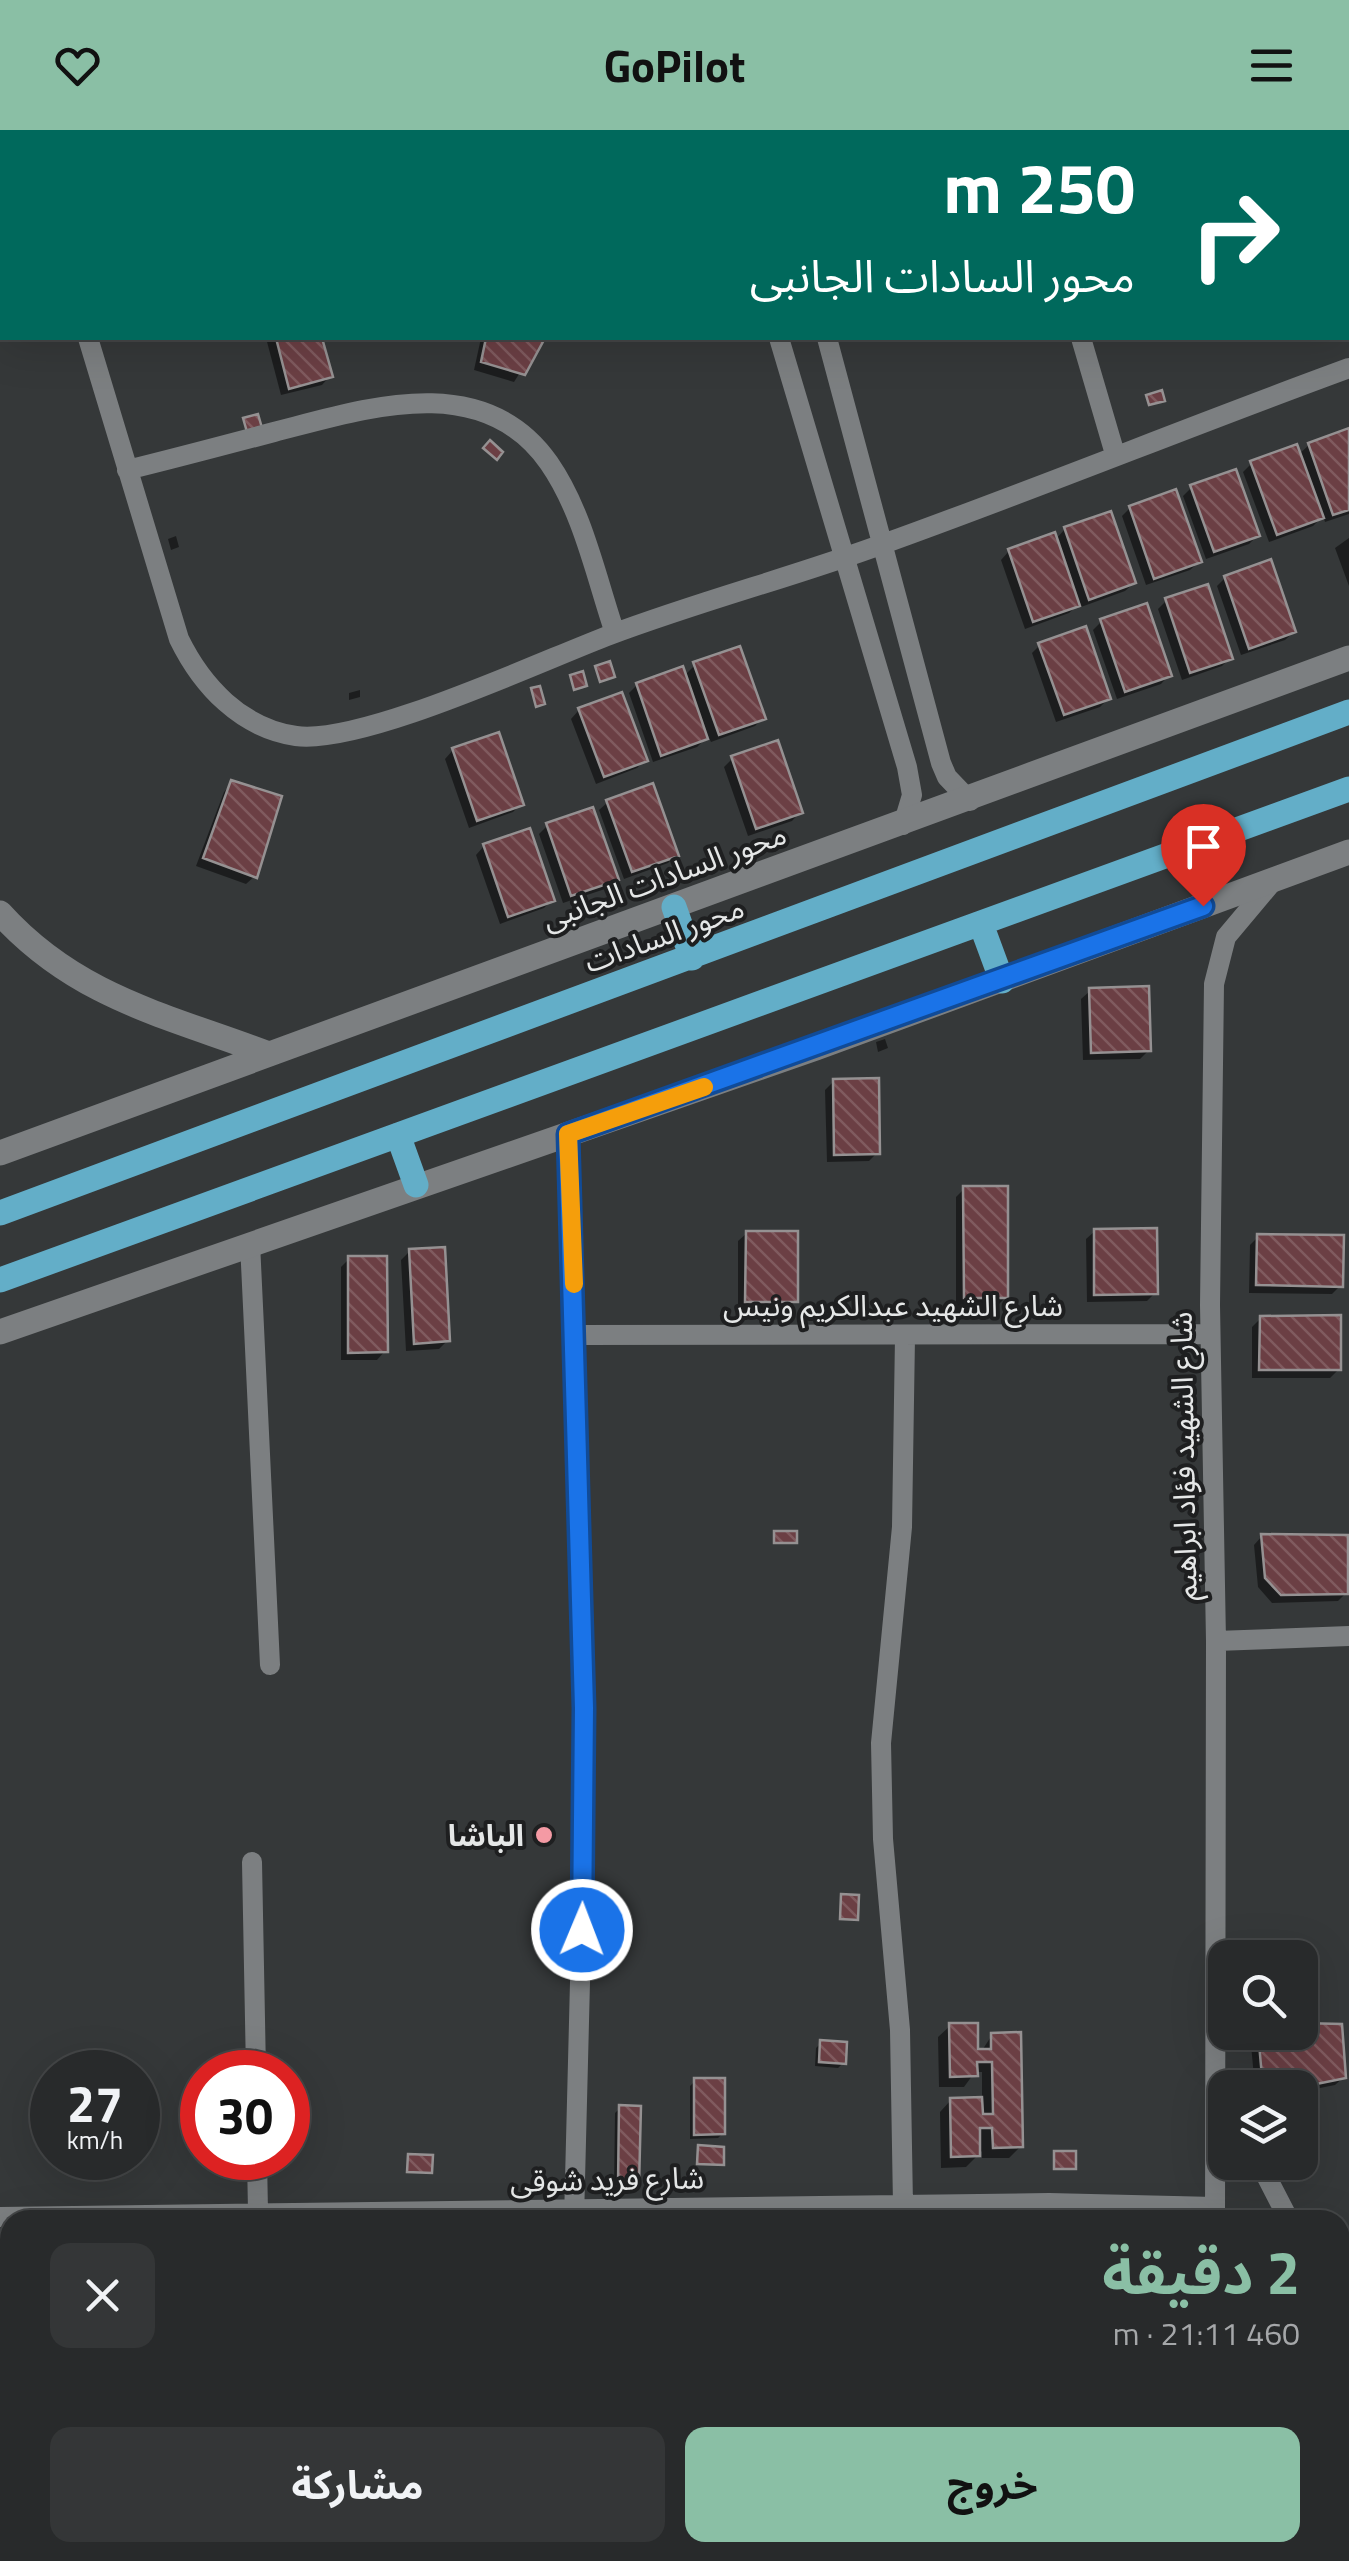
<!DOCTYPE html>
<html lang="ar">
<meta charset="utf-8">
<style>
body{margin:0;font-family:"Titillium Web","Noto Sans Arabic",sans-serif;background:#343637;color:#f1f3f6;direction:rtl;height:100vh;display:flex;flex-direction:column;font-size:38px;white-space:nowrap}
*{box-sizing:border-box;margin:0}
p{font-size:32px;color:#a5a7a9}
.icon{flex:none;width:55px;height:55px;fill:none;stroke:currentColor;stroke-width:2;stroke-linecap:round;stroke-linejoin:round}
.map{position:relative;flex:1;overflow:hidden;direction:ltr}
.side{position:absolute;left:0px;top:2080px;width:1350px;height:352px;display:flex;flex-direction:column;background:#282a2b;border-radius:30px 30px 0 0;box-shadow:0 10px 40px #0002,0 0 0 2px #444647;direction:rtl}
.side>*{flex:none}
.hud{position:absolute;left:0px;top:0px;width:1350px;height:210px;box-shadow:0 10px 40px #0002,0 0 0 2px #444647;direction:rtl;background:#00695c;color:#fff;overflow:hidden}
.buttons{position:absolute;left:1208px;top:1810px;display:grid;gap:20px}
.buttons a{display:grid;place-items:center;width:110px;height:110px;border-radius:20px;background:#282a2b;box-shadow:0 10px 40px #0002,0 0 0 2px #444647;font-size:50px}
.speed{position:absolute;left:30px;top:1920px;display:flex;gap:20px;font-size:50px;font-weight:700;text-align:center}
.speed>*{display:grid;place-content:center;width:130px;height:130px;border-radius:50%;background:#282a2b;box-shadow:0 10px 40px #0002,0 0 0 2px #444647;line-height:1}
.speed small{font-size:25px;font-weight:400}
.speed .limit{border:15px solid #d22;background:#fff;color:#111}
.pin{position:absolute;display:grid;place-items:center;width:85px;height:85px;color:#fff;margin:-102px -42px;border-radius:50% 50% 50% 0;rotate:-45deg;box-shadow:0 0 10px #0007}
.pin .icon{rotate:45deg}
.me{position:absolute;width:110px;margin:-55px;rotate:1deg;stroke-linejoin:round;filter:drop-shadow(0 0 8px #0008)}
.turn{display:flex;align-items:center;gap:35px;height:210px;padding:0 50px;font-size:45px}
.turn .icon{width:130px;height:130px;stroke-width:2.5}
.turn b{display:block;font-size:70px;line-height:85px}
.round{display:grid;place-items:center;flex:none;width:105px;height:105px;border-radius:20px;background:#343637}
.headline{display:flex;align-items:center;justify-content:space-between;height:170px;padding:0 50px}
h1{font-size:60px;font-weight:700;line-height:75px;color:#8abfa5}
.action{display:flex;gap:20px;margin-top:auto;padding:20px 50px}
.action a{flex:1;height:115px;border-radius:20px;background:#8abfa5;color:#111;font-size:40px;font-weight:700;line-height:115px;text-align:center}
.action a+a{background:#343637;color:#f1f3f6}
header{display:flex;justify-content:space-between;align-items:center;height:130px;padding:0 50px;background:#8abfa5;color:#111;font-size:45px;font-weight:700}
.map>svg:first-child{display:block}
</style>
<header><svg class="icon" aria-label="menu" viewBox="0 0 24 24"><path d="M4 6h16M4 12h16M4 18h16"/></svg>GoPilot<svg class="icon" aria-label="heart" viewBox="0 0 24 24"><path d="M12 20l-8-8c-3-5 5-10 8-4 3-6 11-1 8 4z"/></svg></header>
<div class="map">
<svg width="1349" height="2431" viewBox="0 0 1349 2431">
<defs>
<pattern id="building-back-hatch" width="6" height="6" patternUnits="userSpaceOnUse" patternTransform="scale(2.5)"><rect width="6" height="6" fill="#6b3f44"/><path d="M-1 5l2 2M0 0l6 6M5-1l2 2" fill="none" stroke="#805b5f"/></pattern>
</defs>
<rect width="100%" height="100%" fill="#353839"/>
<path fill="#0007" d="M266,208H320L330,246L322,255L281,265Z
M481,208H542L514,252L474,240Z
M1349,301V384L1325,392L1323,386L1313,396L1269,412L1243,342L1252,333L1298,325L1309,315Z
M1192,357L1258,405L1249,414L1206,429L1183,366Z
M1130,378L1199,432L1190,440L1146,455L1122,386Z
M1065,399L1134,453L1125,461L1081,477L1080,473L1069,483L1025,499L1001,430L1009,421L1055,410Z
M176,406L179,417L171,420L168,409Z
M1349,408V456L1335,418Z
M1225,448L1294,502L1285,510L1241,525L1217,456Z
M1166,471L1230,528L1222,536L1182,550L1158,479Z
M1101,492L1169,545L1161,554L1117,569L1093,500Z
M1040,515L1108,569L1100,577L1056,592L1032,523Z
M695,535L763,588L755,596L711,612L708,606L697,617L653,632L629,563L637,555L684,546Z
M360,560V567L349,570V563Z
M579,580L645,630L637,638L596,654L571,589Z
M776,613L800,682L792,691L748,706L724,637L732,629Z
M453,620L521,674L513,682L469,698L445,629Z
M232,653L255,746L246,754L196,736L224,662Z
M608,672L676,725L668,733L624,749L599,680Z
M547,696L616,749L608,758L563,773L539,704Z
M484,716L552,770L544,778L500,794L476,725Z
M1090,861L1149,920L1140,929L1083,930L1081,869Z
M885,909L888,918L878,922L876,912Z
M834,951L877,1023L869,1031L827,1032L825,960Z
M964,1059L1006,1167L998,1175L956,1176V1067Z
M1095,1101L1155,1163L1147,1171L1087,1172L1086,1109Z
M747,1103L796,1170L788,1179H738V1111Z
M1258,1107L1340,1156L1332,1164L1249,1163L1250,1115Z
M410,1121L448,1210L439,1219L406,1221L401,1130Z
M349,1129L385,1221L377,1230H341V1137Z
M1261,1188L1339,1239L1330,1248H1252V1197Z
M1262,1406L1346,1463L1338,1471L1272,1473L1258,1457L1254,1415Z
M950,1896L976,1922H981L992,1905L1021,2016L1009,2028H982V2021L966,2037L941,2038L940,1982L951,1970H982V1942H975L964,1957H939L938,1907Z
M1300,1896L1344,1947L1335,1955L1300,1962V1958H1255L1250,1904L1300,1902Z
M821,1913L843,1933L838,1938L815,1936L816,1918Z
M695,1951L723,2003L718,2008L690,2009V1956Z
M620,1978L637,2055L632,2060H614L615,1983Z
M3,2135H10V2197H0Z
M5,2215H10V2276H0V2220Z
M606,2422H654L651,2425Z
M1274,2422H1336V2431H1275Z"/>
<path fill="url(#building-back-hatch)" stroke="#959192" stroke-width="2.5" d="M276,208H322L333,247L289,259Z
M486,208H545L525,245L481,232Z
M1162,260L1165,271L1149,275L1146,265Z
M258,284L262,298L247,302L243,288Z
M1349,298V380L1333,385L1308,313Z
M490,310L503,322L497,330L483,318Z
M1297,314L1324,388L1277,405L1250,331Z
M1236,339L1260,406L1214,422L1190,355Z
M1176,359L1202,432L1154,449L1129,376Z
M1111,381L1136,453L1089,470L1064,397Z
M1055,402L1080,476L1033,492L1008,419Z
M1271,429L1296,502L1249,519L1224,446Z
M1208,454L1233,529L1190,543L1165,468Z
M1147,473L1172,546L1125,562L1100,489Z
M1086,496L1111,569L1064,585L1038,513Z
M740,516L766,589L719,605L693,532Z
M610,531L615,547L600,552L595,536Z
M683,536L708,609L661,626L636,553Z
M583,541L587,556L574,560L570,545Z
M540,556L545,574L536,577L531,558Z
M622,562L648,631L604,647L578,578Z
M499,602L524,675L477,691L452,618Z
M778,610L803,683L756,699L731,626Z
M231,650L282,666L257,748L203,728Z
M653,653L679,726L632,742L606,670Z
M593,677L619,750L571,766L546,693Z
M530,698L555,771L508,787L483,714Z
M1149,856L1151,921L1091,923L1089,858Z
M879,948L880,1024L834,1025L833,949Z
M963,1056H1008V1168H964Z
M1157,1098L1158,1164L1094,1165V1099Z
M746,1101H798V1172H745Z
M1257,1104L1344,1105L1343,1157L1256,1155Z
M445,1117L450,1211L414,1214L409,1119Z
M348,1126H387L388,1222L348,1223Z
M1341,1185V1240H1259L1260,1186Z
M774,1401H797V1413H774Z
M1261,1404L1348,1405V1464L1281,1465L1265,1448Z
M841,1764L859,1765L858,1790L840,1789Z
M949,1893H978V1919H991V1903L1021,1902L1023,2017L993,2018L992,1998H980V2026L951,2027L950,1968L982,1967L983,1984H993L992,1932H977L978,1946L950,1947Z
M1300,1893L1342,1894L1346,1948L1297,1958H1263L1258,1902H1300Z
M820,1910L847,1912L846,1934L819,1932Z
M694,1948H725V2004L694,2005Z
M619,1975L641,1976L639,2056H618Z
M698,2015L724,2017V2035L697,2034Z
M1054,2021H1076V2039H1054Z
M408,2024L433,2025L432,2043L407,2042Z
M2,2132H10V2189L2,2190Z
M4,2213H10V2269H4Z
M1282,2422H1339V2431H1282Z"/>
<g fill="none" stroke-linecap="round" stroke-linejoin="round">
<path stroke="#7c7f81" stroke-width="20" d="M34,0L35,2
M563,0L577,2
M617,0L619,2
M772,0L773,2
M1026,0V2
M277,2L287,0
M416,2L428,0
M751,2L753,0
M0,75H2
M0,112L2,111
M88,208L179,509C202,556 241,598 296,606C362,615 541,531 610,505C700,471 793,447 883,414C1039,358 1193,295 1349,238
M779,208L907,637L912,665L903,695
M827,208L941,633L947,647L970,671
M1081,208L1115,324
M127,340C176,328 225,315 274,302C364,279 483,238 549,333C583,382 596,447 615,503
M568,1003L585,1654L574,2090
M250,1113L270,1535
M576,1205L1210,1204
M1216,1511L1349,1506
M252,1732L256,1942
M257,2028L258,2082
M1259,2032L1289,2090
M903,2075L900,1900L883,1709L881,1613L902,1397L905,1207
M0,2087L1049,2073L1215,2077
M1215,2090L1216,1511L1210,1175L1214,854L1226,807L1273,751
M1340,2157L1349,2165
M151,2422V2431
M1228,2422V2431
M504,2431V2422
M897,2431V2422
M925,2431V2422
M1249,2431V2422"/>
<path stroke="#7c7f81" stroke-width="25" d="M0,783C76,867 165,885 266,923
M0,1023L1349,528
M0,1202L816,918L1349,722
M1340,2269H1349
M0,2288H10
M1340,2311H1349
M0,2320L10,2319"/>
<path stroke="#63aec8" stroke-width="25" d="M674,777L692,828
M981,794L1002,851
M398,1005L416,1055
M0,1083L1349,582
M0,1150L1349,659"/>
</g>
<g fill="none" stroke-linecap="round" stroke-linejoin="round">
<g stroke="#114b97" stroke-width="25">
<path id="route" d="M582,1800L584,1578L568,1004L1203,776"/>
</g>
<use href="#route" stroke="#1a73e8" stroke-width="18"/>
<path stroke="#f59e0b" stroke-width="18" d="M574,1154L568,1004L704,957"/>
</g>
<circle fill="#f49aa4" stroke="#1e1f20" stroke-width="4" cx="544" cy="1705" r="10"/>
<g text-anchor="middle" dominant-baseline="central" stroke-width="8" stroke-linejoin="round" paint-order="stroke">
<g font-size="30" fill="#e5e7e7" stroke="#1e1f20">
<text transform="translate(664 746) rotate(-20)">محور السادات الجانبى</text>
<text transform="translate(664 804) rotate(-20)">محور السادات</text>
<text x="893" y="1175">شارع الشهيد عبدالكريم ونيس</text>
<text transform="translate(1183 1326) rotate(-91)">شارع الشهيد فؤاد ابراهيم</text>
<text transform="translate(607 2049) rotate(-1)">شارع فريد شوقى</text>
</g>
<g font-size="30" font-weight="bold" fill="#e5e7e7" stroke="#1e1f20" text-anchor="end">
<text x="524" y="1705">الباشا</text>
</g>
</g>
</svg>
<div class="buttons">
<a><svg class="icon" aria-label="search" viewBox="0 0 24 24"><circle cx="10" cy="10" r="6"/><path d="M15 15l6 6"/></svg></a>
<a><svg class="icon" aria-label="layers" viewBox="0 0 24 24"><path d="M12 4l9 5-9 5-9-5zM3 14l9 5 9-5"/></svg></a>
</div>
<div class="speed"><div>27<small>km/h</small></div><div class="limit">30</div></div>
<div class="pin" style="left:1203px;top:776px;background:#d93025"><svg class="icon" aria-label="arrive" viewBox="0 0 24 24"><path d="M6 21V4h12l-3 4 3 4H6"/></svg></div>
<svg class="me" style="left:582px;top:1800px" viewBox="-20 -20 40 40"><circle r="17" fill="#1a73e8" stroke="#fff" stroke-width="3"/><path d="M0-11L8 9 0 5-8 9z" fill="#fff"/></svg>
<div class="hud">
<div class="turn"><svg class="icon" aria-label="right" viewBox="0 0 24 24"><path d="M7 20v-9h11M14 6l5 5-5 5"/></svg><div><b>250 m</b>محور السادات الجانبى</div></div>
</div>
<section class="side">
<div class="headline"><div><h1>2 دقيقة</h1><p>460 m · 21:11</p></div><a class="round"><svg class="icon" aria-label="close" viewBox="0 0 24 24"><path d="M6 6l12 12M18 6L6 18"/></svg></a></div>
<div class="action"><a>خروج</a><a>مشاركة</a></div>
</section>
</div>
